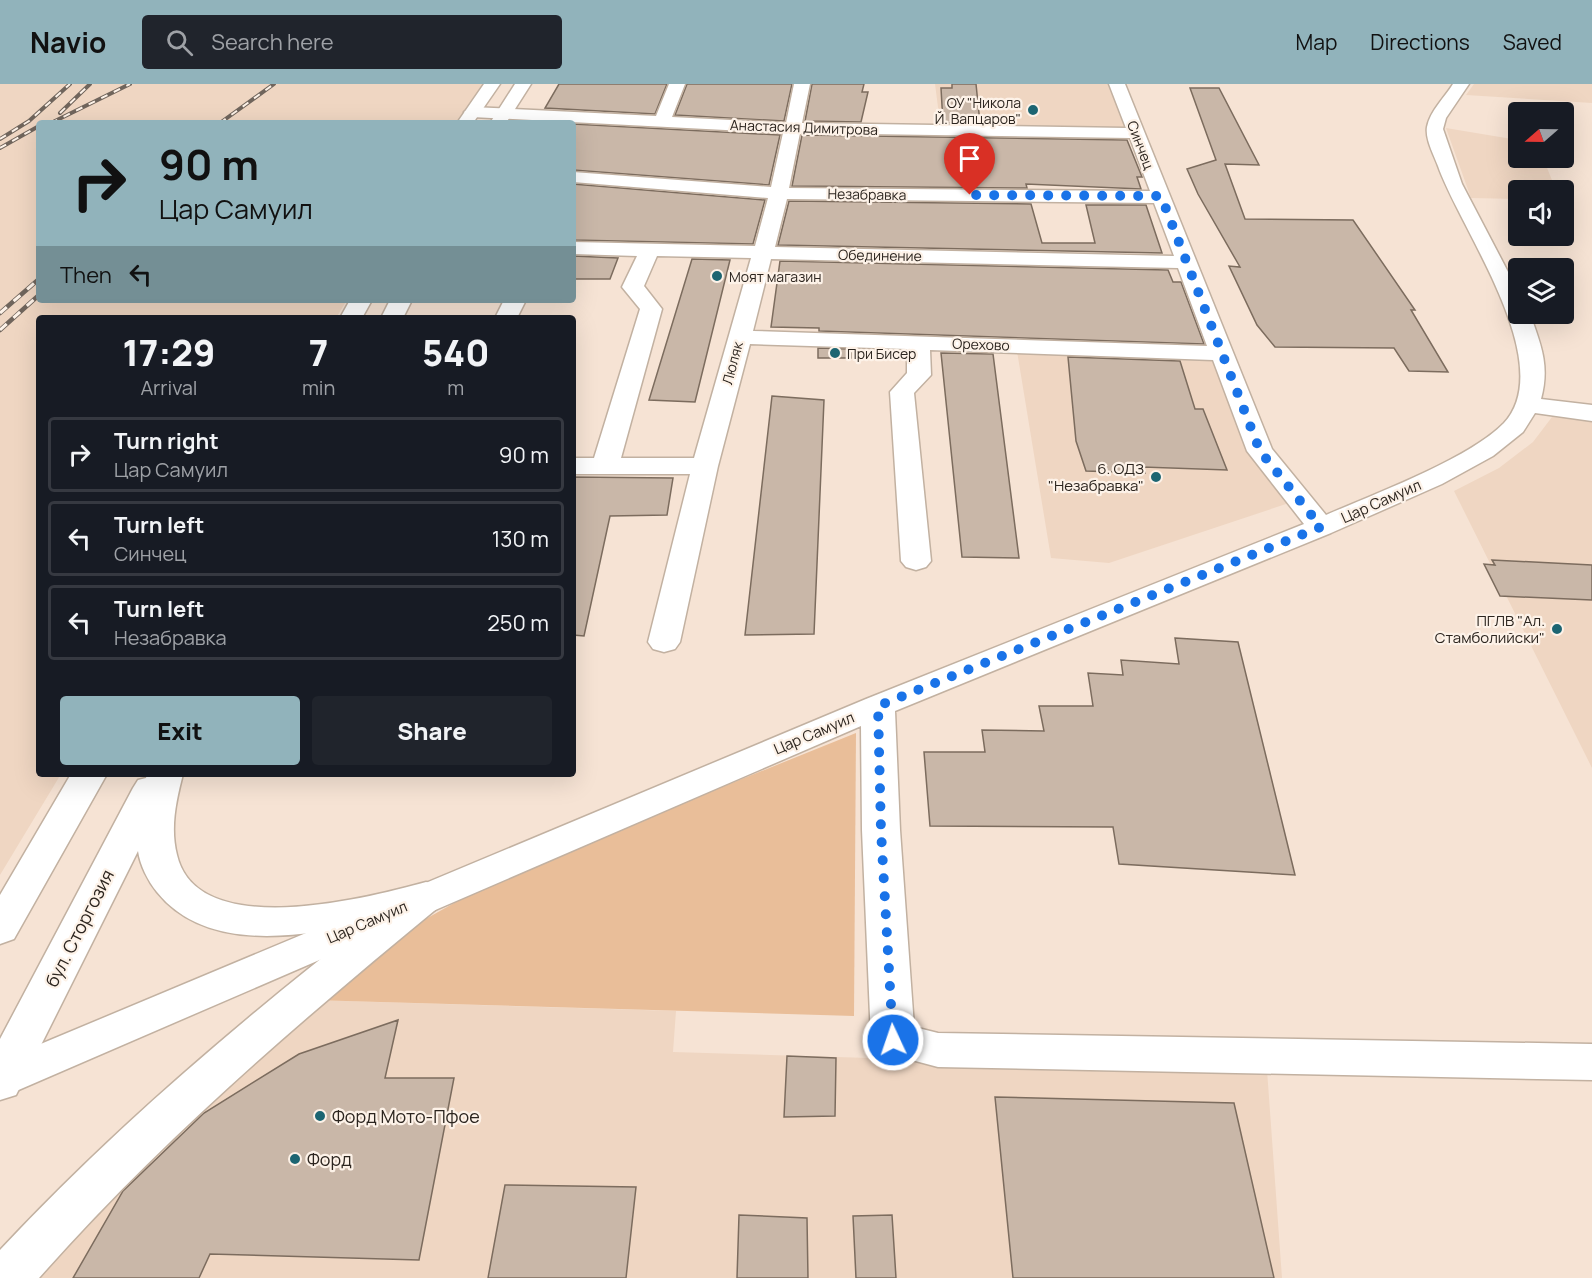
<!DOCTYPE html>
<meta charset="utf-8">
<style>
body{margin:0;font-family:Manrope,sans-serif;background:#20242c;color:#f1f3f6;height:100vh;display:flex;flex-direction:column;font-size:22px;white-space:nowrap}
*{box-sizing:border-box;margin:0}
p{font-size:20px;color:#9ea1a6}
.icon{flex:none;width:33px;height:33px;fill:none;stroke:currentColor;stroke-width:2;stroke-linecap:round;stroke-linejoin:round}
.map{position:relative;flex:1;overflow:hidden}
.details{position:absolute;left:36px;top:231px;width:540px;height:462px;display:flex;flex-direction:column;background:#171b24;border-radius:6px;box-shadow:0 6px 24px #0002}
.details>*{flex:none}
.top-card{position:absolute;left:36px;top:36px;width:540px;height:183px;border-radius:6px;box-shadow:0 6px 24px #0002;background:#91b3bb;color:#111;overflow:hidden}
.needle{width:39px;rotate:250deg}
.tools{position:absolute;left:1508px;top:18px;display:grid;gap:12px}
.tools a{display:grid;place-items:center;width:66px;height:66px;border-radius:6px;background:#171b24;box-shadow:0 6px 24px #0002;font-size:30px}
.pin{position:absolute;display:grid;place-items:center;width:51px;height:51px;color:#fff;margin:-62px -26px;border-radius:50% 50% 50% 0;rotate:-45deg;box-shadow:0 0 6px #0007}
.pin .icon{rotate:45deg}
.me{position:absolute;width:66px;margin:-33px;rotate:357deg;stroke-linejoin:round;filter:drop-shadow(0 0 4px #0008)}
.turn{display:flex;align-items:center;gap:21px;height:126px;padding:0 24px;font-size:27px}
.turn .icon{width:78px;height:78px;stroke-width:2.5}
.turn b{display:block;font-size:42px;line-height:51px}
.then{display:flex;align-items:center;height:57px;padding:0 24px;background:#0003;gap:12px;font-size:22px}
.eta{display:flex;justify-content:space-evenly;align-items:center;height:102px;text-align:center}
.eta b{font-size:36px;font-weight:800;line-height:42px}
.cta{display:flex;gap:12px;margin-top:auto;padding:12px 24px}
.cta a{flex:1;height:69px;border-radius:6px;background:#91b3bb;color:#111;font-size:24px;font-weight:800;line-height:69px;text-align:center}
.cta a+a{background:#20242c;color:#f1f3f6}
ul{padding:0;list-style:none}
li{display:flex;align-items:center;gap:18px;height:75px;margin:0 12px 9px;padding:0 12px;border:3px solid #363941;border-radius:6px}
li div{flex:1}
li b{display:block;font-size:22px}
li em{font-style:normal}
header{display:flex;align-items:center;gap:36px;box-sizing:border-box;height:84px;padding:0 30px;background:#91b3bb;color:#111}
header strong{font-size:28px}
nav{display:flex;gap:33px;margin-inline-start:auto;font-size:21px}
.search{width:420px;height:54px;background:#20242c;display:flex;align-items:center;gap:15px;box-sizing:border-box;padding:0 21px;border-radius:6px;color:#9ea1a6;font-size:22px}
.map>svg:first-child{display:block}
</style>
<header>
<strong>Navio</strong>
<div class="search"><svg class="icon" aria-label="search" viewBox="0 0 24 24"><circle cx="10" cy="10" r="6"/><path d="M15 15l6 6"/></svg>Search here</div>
<nav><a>Map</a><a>Directions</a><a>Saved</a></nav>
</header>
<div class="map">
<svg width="1592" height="1194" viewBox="0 0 1592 1194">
<rect width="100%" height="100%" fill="#f6e3d4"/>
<path fill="#efd6c2" d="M0,0H493L464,39H39V216H347L336,234H39V690H61L0,791Z
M935,0H1117L1136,49L941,46Z
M1474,0H1592V19L1466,11Z
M1446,44L1518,56V74H1543L1556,106H1518V115L1471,114Z
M1016,261L1222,269L1289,419L1109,479L1051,474Z
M1552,333L1592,336V684L1454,407L1499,384L1533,358Z
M311,916L676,927L673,968L1267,986L1282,1194H21Z"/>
<path fill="#e9be99" d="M856,649L854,932L311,916L415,841L504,791Z"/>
<path fill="#c9b7a8" stroke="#7c6c5e" stroke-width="1.5" d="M559,0H667L655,30L545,24Z
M687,0H792L784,37L675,31Z
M812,0H864L862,8H868L861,38L805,37Z
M952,0H976L980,39H943L941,4H952Z
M1190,4H1219L1259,81L1225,80L1245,135L1353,136L1415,226H1411L1448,288L1409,287L1394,264L1275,263L1257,241L1229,182L1240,183L1198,110L1187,85L1216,76Z
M573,40L780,51L769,101L573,86Z
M802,51L1127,56L1142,93H1137L1141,105L1026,100L1027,104L792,102Z
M573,100L765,116L753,160L573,156Z
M789,117L1031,120L1042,159H1095L1086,121H1146L1162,169L778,161Z
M573,172L618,174L610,195H573Z
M692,175L730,176L695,318L649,316Z
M780,177L1168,186L1173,198H1181L1204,260L819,247V244L771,243Z
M818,264L851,265V274H818Z
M941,269L993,270L1019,474L962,473Z
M1068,273L1180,277L1195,325H1203L1227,386L1143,383L1145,389L1086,387L1076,357Z
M772,312L824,316L814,550L745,551Z
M573,393L673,394L667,431L610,432L584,552L573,551Z
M1492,476L1592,481V516L1500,512L1484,480L1495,481Z
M1175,554L1238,558L1295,791L1119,780L1113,743L930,742L924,668H985L982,646L1044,647L1039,622H1093L1088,589L1123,591L1121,576L1179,580Z
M398,936L385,994H454L419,1176L210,1170L199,1194H73L123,1107L204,1029L299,970Z
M787,972L836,974L835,1032L784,1033Z
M995,1013L1234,1019L1274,1194H1013Z
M505,1101L636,1103L626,1194H488Z
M739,1131L807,1134L808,1194H737Z
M892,1131L896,1194H856L853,1132Z"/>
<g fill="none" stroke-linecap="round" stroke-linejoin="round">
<g stroke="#c2b1a1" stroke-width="3">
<path id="minor" d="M669,0H685L672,33L786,39L794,0H810L802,39L1126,44L1109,0H1125L1272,365L1326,431C1374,410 1469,375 1504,339C1559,279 1460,145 1438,82C1434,71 1425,55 1427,43C1430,27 1445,13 1453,0H1469L1446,34L1443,45L1462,100L1518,207V230H1530C1541,261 1550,282 1541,315L1592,321V337L1535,329L1523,348L1493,372L1442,400L1331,449L895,627L900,746L914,943L938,949L1592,960V996L938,983L878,967L871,955L862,746L861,642L0,1014V977L866,615L1304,440L1247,367L1213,276L930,266L931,291L914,309L931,477L926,483L916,486L906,483L901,477L890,308L907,289V265L750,260L718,382L680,558L675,565L664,568L653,565L648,558L690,390H573V374H594L640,225L622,203L637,172L573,170V158L755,162L768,114L573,98V88L771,103L783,49L472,33L464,28L472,23L656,32ZM800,49L1130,54L1150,107L789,104ZM787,115L1154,119L1174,172L775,163ZM657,172L751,174L694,374H621L662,225L644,202ZM771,175L1178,184L1207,262L753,247Z
M504,216H526L517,234H495Z"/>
</g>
<g stroke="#c2b1a1" stroke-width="3">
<path id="major" d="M484,0H500L473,39H457Z
M515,0H531L506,39H490Z
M350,216H372L362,234H340Z
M390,216H412L403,234H381Z
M71,690H107L14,855L0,860V811Z
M147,690H183C176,717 170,744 177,771C197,858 368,814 426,798L440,802L446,812L440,822C299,938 160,1057 39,1194H0V1166C112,1046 237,940 366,839C299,853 206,869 157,808C148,797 140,781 138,767L16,1011L0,1016V955L133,704L138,696L146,694Z"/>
</g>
<use href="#minor" fill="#fff" fill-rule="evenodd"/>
<use href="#major" fill="#fff" fill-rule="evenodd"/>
<g stroke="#70655c" stroke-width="4">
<path id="rail-far1" d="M60,29L90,0
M51,39L130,0
M220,39L274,0
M0,55L29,37L70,0
M0,64L39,42"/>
</g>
<g stroke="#70655c" stroke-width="4.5">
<path id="rail" d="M0,229L39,195
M0,246L39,211"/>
</g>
<use href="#rail-far1" stroke="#fdf2e8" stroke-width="2" stroke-dasharray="7" stroke-linecap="butt"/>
<use href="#rail" stroke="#fdf2e8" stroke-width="3" stroke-dasharray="9" stroke-linecap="butt"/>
</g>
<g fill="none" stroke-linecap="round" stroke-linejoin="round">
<path stroke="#1a73e8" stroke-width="10" stroke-dasharray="0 18" d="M893,956L881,747L878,622L1321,443L1260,367L1161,112L970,111"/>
</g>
<g fill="#1c6572" stroke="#fdf2e8" stroke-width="2">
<circle cx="1033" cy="26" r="6"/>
<circle cx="717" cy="192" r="6"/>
<circle cx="835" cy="269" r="6"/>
<circle cx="1156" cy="393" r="6"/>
<circle cx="1557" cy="545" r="6"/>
<circle cx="320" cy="1032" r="6"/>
<circle cx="295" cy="1075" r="6"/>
</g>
<g text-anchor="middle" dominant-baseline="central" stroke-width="4.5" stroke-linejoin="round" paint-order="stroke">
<g font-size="14" fill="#2c251f" stroke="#fdf2e8" text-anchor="start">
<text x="1021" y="18" text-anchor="end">ОУ "Никола<tspan x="1021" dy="16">Й. Вапцаров"</tspan></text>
<text x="729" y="192">Моят магазин</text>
<text x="847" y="269">При Бисер</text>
</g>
<g font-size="14" fill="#2c251f" stroke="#fdf2e8">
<text transform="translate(804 43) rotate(2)">Анастасия Димитрова</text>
<text transform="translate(1141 61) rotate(69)">Синчец</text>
<text transform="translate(867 110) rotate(1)">Незабравка</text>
<text transform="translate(880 171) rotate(1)">Обединение</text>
<text transform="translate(981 260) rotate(2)">Орехово</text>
<text transform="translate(732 279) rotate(-75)">Люляк</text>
</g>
<g font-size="15" fill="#2c251f" stroke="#fdf2e8" text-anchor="end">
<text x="1144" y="384">6. ОДЗ<tspan x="1144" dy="17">"Незабравка"</tspan></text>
<text x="1545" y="536">ПГЛВ "Ал.<tspan x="1545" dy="17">Стамболийски"</tspan></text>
</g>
<g font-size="15" fill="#2c251f" stroke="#fdf2e8">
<text transform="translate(1381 417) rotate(-24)">Цар Самуил</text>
<text transform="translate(814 649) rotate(-23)">Цар Самуил</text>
<text transform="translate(367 838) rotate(-23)">Цар Самуил</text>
</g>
<g font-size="18" fill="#2c251f" stroke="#fdf2e8">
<text transform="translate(79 844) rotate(-63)">бул. Сторгозия</text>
</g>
<g font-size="18" fill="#2c251f" stroke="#fdf2e8" text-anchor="start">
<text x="332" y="1032">Форд Мото-Пфое</text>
<text x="307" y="1075">Форд</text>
</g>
</g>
</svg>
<div class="tools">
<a><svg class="needle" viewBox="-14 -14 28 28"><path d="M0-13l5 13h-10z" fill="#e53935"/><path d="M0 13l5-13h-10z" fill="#9ea1a6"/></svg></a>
<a><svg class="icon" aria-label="sound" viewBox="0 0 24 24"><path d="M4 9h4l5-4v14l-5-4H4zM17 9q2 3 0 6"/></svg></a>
<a><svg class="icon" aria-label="layers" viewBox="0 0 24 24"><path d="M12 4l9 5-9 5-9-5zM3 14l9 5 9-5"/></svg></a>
</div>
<div class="pin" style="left:970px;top:111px;background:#d93025"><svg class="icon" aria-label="arrive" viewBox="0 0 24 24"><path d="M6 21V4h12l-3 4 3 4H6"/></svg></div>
<svg class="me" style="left:893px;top:956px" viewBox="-20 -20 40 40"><circle r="17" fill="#1a73e8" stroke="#fff" stroke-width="3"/><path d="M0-11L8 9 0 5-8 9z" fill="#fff"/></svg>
<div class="top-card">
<div class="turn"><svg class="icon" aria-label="right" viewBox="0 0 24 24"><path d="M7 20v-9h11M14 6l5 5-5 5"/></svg><div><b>90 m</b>Цар Самуил</div></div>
<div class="then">Then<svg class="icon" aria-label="left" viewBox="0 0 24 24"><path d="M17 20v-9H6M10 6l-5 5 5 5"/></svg></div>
</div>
<section class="details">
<div class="eta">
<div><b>17:29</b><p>Arrival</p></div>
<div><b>7</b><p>min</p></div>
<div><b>540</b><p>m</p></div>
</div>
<ul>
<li><svg class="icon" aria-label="right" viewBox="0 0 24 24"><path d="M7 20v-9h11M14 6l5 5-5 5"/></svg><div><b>Turn right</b><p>Цар Самуил</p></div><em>90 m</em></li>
<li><svg class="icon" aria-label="left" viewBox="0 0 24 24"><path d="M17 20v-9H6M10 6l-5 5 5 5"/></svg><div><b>Turn left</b><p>Синчец</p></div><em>130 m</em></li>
<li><svg class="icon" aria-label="left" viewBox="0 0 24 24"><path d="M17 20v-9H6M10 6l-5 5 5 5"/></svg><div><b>Turn left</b><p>Незабравка</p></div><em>250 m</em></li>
</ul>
<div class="cta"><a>Exit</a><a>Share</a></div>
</section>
</div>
